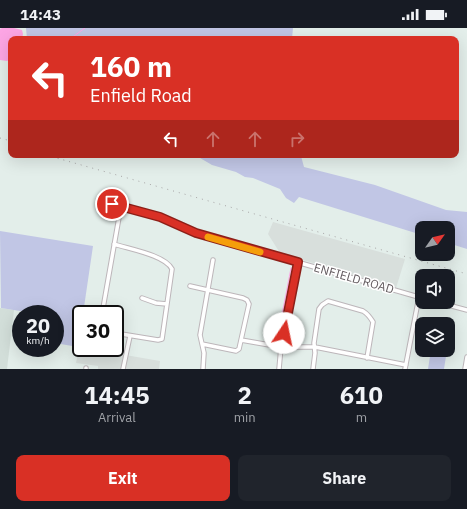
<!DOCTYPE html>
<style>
body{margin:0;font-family:"IBM Plex Sans",sans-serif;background:#20242c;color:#f1f3f6;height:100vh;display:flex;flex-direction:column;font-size:15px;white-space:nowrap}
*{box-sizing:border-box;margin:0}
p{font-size:13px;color:#9ea1a6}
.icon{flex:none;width:22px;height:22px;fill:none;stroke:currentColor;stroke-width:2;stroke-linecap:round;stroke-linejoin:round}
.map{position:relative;height:341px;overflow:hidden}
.side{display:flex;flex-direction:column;background:#171b24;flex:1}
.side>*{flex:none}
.banner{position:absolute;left:8px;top:8px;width:451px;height:122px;border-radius:8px;box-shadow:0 4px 16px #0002;background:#d93025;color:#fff;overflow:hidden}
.needle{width:26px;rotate:56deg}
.controls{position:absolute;left:415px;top:193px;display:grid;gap:8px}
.controls a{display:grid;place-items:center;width:40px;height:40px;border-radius:8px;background:#171b24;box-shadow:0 4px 16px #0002;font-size:20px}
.speed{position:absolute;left:12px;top:277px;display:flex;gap:8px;font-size:20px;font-weight:700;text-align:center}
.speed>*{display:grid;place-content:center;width:52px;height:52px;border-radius:50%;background:#171b24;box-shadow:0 4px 16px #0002;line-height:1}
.speed small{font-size:10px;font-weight:400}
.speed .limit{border:2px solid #111;border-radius:6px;background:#fff;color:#111}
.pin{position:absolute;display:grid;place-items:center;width:34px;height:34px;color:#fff;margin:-17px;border:2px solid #fff;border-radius:50%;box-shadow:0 1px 4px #0007}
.me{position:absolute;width:44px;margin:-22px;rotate:11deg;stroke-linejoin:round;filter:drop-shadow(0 0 3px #0008)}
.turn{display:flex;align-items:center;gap:14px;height:84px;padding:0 16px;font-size:18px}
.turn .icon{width:52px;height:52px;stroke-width:2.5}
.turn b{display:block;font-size:28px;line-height:34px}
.lanes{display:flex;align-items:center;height:38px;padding:0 16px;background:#0003;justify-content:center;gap:20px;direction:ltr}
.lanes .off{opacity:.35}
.eta{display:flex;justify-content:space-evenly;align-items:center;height:68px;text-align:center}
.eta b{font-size:24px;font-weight:700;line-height:28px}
.button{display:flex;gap:8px;margin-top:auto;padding:8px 16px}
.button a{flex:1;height:46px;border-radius:8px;background:#d93025;color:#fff;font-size:16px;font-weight:700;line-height:46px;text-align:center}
.button a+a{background:#20242c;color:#f1f3f6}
.status{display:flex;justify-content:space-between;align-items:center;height:28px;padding:0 20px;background:#171b24;direction:ltr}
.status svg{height:11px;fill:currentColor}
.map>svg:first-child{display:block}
</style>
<div class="status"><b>14:43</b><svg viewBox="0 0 49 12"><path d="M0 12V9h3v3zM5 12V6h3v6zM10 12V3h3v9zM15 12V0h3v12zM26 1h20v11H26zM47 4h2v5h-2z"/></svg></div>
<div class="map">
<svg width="467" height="341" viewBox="0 0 467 341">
<rect width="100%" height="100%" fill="#e3eeea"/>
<path fill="#d8dfdc" d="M273,194L405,231L396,260L280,225L268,206Z
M79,319L160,333L159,341H98V338L76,335Z"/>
<path fill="#d2ded9" d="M0,280L14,282L7,341H0Z"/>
<path fill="#c1c6e5" d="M26,0H293L292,11H27Z
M195,127H299L301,128L304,139L375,157L446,182L467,184V221L448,215V200H422V207L299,169L294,175L286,170L280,161L253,150L245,149L236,144L212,137Z
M0,203L93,218L83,286H81V298L78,319L55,315V286H39L1,280Z
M431,322H447L444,341H428Z"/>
<path fill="#fca5e4" d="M2,0H14L22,2L23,6L22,11H11V31L7,33L0,32V1Z"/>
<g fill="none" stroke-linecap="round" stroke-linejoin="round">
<path stroke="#fca5e4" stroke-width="1" d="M70,11L85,0
M280,297L291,240"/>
<g stroke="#bdb6ba" stroke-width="5.5">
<path id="minor" d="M103,174L160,189L196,205L422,270
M114,216C129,221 165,227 172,241L162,311L158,312L115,305
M190,258L243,270L247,272L249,276L239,321L236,323L202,316
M142,270L156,275L167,276
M437,274L467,282
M102,286L121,178
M241,312L281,319H315L406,337
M86,341V340
M123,341L130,308
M203,341L204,325L200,307L213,232
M279,341L281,319L299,235
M313,341L315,325L314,315L319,281L322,277L328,273L363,283C368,286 370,289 373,294L367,330
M405,341L419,269
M465,341L467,329"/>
</g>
<use href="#minor" stroke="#fff" stroke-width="3.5"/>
<path stroke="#a8a6a7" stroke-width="1" stroke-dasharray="1 5" stroke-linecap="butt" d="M0,110L11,113
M46,127L467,246"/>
</g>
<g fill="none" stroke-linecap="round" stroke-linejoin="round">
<g stroke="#8d1f18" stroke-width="10">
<path id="route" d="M112,176L160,189L196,205L298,234L284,305"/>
</g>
<use href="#route" stroke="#d93025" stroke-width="7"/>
<path stroke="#f59e0b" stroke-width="7" d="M208,209L260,224"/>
</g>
<g text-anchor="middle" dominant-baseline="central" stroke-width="3" stroke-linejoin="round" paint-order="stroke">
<g font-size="12" fill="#645c60" stroke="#fff">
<text transform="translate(354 250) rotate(16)">ENFIELD ROAD</text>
</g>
</g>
</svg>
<div class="controls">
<a><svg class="needle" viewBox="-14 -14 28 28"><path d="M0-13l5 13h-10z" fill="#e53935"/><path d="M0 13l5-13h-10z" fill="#9ea1a6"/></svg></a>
<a><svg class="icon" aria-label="sound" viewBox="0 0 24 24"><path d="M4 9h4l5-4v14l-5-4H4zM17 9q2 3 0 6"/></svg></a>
<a><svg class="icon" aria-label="layers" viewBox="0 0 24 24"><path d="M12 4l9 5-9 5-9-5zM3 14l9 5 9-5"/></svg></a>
</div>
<div class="speed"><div>20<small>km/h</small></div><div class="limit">30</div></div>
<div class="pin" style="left:112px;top:176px;background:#d93025"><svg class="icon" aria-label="arrive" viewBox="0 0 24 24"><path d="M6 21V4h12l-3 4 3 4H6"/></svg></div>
<svg class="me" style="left:284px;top:305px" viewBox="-20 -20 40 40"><circle r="19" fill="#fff"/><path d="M0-13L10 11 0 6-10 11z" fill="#d93025"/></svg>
<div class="banner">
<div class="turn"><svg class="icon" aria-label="left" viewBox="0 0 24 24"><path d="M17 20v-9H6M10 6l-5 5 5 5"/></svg><div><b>160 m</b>Enfield Road</div></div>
<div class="lanes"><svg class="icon" aria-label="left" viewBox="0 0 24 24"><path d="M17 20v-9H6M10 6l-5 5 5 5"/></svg><svg class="icon off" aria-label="ahead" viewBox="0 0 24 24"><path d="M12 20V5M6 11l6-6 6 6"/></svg><svg class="icon off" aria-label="ahead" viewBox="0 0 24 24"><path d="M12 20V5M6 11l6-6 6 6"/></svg><svg class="icon off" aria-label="right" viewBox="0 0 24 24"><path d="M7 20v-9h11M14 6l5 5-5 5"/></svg></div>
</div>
</div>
<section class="side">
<div class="eta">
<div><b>14:45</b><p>Arrival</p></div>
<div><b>2</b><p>min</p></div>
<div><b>610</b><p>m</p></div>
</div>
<div class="button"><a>Exit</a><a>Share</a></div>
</section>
